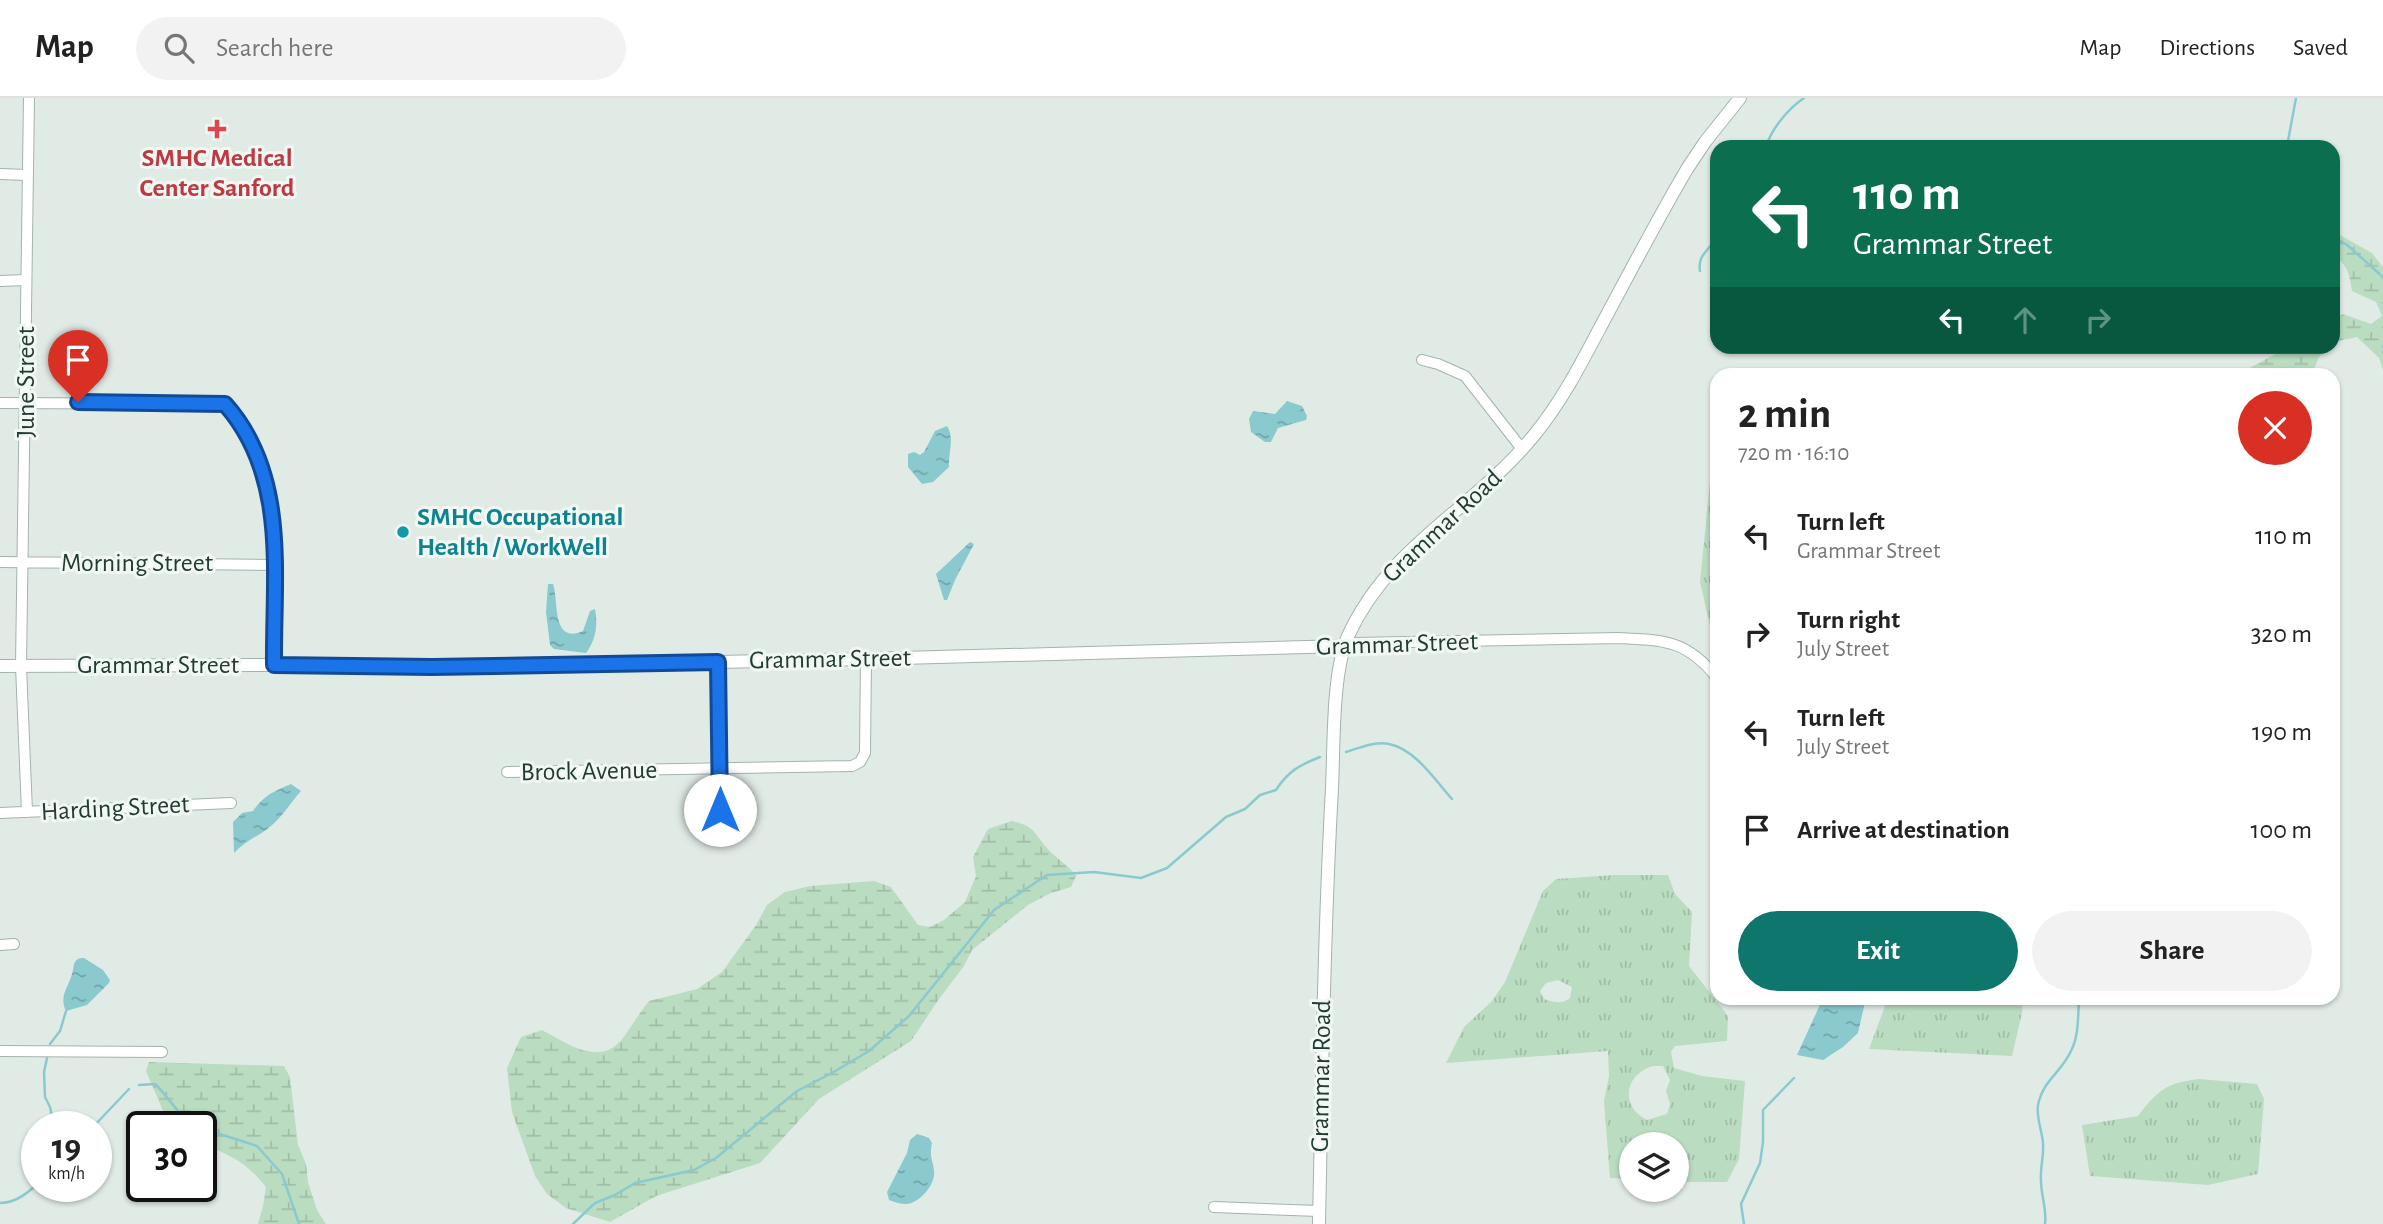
<!DOCTYPE html>
<meta charset="utf-8">
<style>
body{margin:0;font-family:"Alegreya Sans",sans-serif;background:#f2f2f2;color:#222;height:100vh;display:flex;flex-direction:column;font-size:26px;white-space:nowrap}
*{box-sizing:border-box;margin:0}
p{font-size:23px;color:#767676}
.icon{flex:none;width:38px;height:38px;fill:none;stroke:currentColor;stroke-width:2;stroke-linecap:round;stroke-linejoin:round}
.map{position:relative;flex:1;overflow:hidden}
.side{position:absolute;left:1710px;top:270px;width:630px;height:637px;display:flex;flex-direction:column;background:#fff;border-radius:21px;box-shadow:0 2px 5px #0004}
.side>*{flex:none}
.top-card{position:absolute;left:1710px;top:42px;width:630px;height:214px;border-radius:21px;box-shadow:0 2px 5px #0004;background:#0b6e4f;color:#fff;overflow:hidden}
.tools{position:absolute;left:1619px;top:1034px;display:grid;gap:14px}
.tools a{display:grid;place-items:center;width:70px;height:70px;border-radius:50%;background:#fff;box-shadow:0 2px 5px #0004;font-size:35px}
.speed{position:absolute;left:21px;top:1013px;display:flex;gap:14px;font-size:35px;font-weight:700;text-align:center}
.speed>*{display:grid;place-content:center;width:91px;height:91px;border-radius:50%;background:#fff;box-shadow:0 2px 5px #0004;line-height:1}
.speed small{font-size:18px;font-weight:400}
.speed .limit{border:4px solid #111;border-radius:10px;background:#fff;color:#111}
.pin{position:absolute;display:grid;place-items:center;width:60px;height:60px;color:#fff;margin:-72px -30px;border-radius:50% 50% 50% 0;rotate:-45deg;box-shadow:0 0 7px #0007}
.pin .icon{rotate:45deg}
.me{position:absolute;width:77px;margin:-38px;rotate:0deg;stroke-linejoin:round;filter:drop-shadow(0 0 5px #0008)}
.turn{display:flex;align-items:center;gap:24px;height:147px;padding:0 28px;font-size:32px}
.turn .icon{width:91px;height:91px;stroke-width:2.5}
.turn b{display:block;font-size:49px;line-height:60px}
.lanes{display:flex;align-items:center;height:66px;padding:0 28px;background:#0003;justify-content:center;gap:35px;direction:ltr}
.lanes .off{opacity:.35}
.round{display:grid;place-items:center;flex:none;width:74px;height:74px;border-radius:37px;background:#f2f2f2}
.overview{display:flex;align-items:center;justify-content:space-between;height:119px;padding:0 28px}
h1{font-size:42px;font-weight:600;line-height:52px}
.action{display:flex;gap:14px;margin-top:auto;padding:14px 28px}
.action a{flex:1;height:80px;border-radius:42px;background:#0f766e;color:#fff;font-size:28px;font-weight:600;line-height:80px;text-align:center}
.action a+a{background:#f2f2f2;color:#222}
ul{padding:0;list-style:none}
li{display:flex;align-items:center;gap:21px;height:98px;padding:0 28px}
li div{flex:1}
li b{display:block;font-size:26px}
li em{font-style:normal}
header{display:flex;align-items:center;gap:42px;box-sizing:border-box;height:98px;padding:0 35px;background:#fff;border-bottom:2px solid #e0e0e0}
header strong{font-size:33px}
nav{display:flex;gap:38px;margin-inline-start:auto;font-size:24px}
.search{width:490px;height:63px;background:#f2f2f2;display:flex;align-items:center;gap:18px;box-sizing:border-box;padding:0 24px;border-radius:38px;color:#767676;font-size:26px}
.map>svg:first-child{display:block}
</style>
<header>
<strong>Map</strong>
<div class="search"><svg class="icon" aria-label="search" viewBox="0 0 24 24"><circle cx="10" cy="10" r="6"/><path d="M15 15l6 6"/></svg>Search here</div>
<nav><a>Map</a><a>Directions</a><a>Saved</a></nav>
</header>
<div class="map">
<svg width="2383" height="1126" viewBox="0 0 2383 1126">
<defs>
<pattern id="grass-tufts" width="24" height="20" patternUnits="userSpaceOnUse" patternTransform="scale(1.75)"><rect width="24" height="20" fill="#badcc1"/><path d="M3 7l-1-3M5 7V3M7 7l1-3M15 17l-1-3M17 17v-4M19 17l1-3" fill="none" stroke="#a0bea6"/></pattern>
<pattern id="wetland-marsh" width="20" height="14" patternUnits="userSpaceOnUse" patternTransform="scale(1.75)"><rect width="20" height="14" fill="#badcc1"/><path d="M1 5h8M5 5V1M11 12h8M15 12V8" fill="none" stroke="#a0bea6"/></pattern>
<pattern id="water-ripples" width="26" height="14" patternUnits="userSpaceOnUse" patternTransform="scale(1.75)"><rect width="26" height="14" fill="#8acacf"/><path d="M2 4q2-2 4 0t4 0M15 11q2-2 4 0t4 0" fill="none" stroke="#70a5a9"/></pattern>
</defs>
<rect width="100%" height="100%" fill="#e1ebe6"/>
<path fill="url(#grass-tufts)" fill-rule="evenodd" d="M1715,332H1717V532H1711L1700,484Z
M1614,777H1668L1675,796L1692,814L1689,868L1728,918L1727,943L1675,948L1671,954L1674,970L1702,978L1745,983L1739,1061L1727,1084H1677L1676,1046H1631V1081L1610,1080L1604,1003L1609,978L1608,953L1446,965L1464,929L1492,903L1505,884L1543,793L1556,781ZM1558,882L1572,889L1570,900C1562,907 1554,904 1544,901L1540,893L1546,885ZM1653,968H1663L1670,982L1666,993L1670,1006L1667,1016L1647,1022C1620,1009 1624,976 1653,968Z
M1888,900H2023L2022,915L2012,958L1869,951Z
M2199,981L2257,986L2264,1001L2258,1076L2208,1087L2090,1078L2082,1027L2138,1018C2158,992 2166,985 2199,981Z"/>
<path fill="url(#wetland-marsh)" d="M2338,136L2372,155L2383,169V272L2379,260L2357,239L2333,244V222L2343,216L2371,226L2382,218L2376,204L2352,193C2350,176 2347,167 2333,156V146Z
M2289,249H2329L2319,259L2312,276H2242L2253,268Z
M1012,723C1035,728 1033,734 1047,750C1056,761 1068,766 1076,778L1071,789L1051,795L1028,807L972,852L964,868L939,901L911,943L819,1001L760,1065L656,1098L610,1124L566,1110L547,1096L535,1078L512,1014L507,970L521,939L542,932C567,945 600,970 623,940C632,928 639,915 649,903L697,891L722,874L756,827L767,807L785,794L810,788L874,783L891,789L918,827L930,829L944,822L965,804L976,778L973,759L988,731Z
M149,964L284,968L290,979L298,1047L306,1066L308,1084L317,1112L326,1126H258L263,1108L266,1089C246,1064 231,1057 201,1046V1029H174L166,1020L146,973Z"/>
<path fill="url(#water-ripples)" d="M1287,303L1302,308L1307,318L1306,322L1278,330L1271,344H1265L1251,334L1249,321L1253,313L1275,316Z
M947,328C955,340 948,355 949,369L933,384L922,386L908,369V356L914,354L920,357L924,354L935,333Z
M970,444L974,446L955,482L947,502H944L936,476Z
M548,486H553C559,502 551,547 583,533L590,513L595,511C598,527 596,542 586,555L554,551L550,547L546,514Z
M291,686L301,693C291,704 283,718 271,728C259,738 245,743 234,755L233,724L242,715L253,713C263,698 274,693 291,686Z
M84,860L103,872L110,882L109,885L87,907L66,913C58,897 70,888 73,872C74,868 73,864 78,861C79,860 82,860 84,860Z
M1823,900H1866L1858,935L1843,949L1823,962L1797,957Z
M917,1036L929,1040L932,1045C929,1060 933,1061 934,1073C936,1086 919,1106 906,1106C900,1106 894,1104 889,1102L887,1094L907,1055L910,1042Z"/>
<g fill="none" stroke-linecap="round" stroke-linejoin="round">
<path stroke="#8acacf" stroke-width="2.5" d="M2296,0L2288,43L2297,49
M1766,49C1771,31 1789,10 1804,0
M2333,143L2346,146L2383,179
M1700,173C1698,160 1704,156 1712,146
M2383,248V249
M1346,654C1359,650 1375,643 1389,646C1415,651 1435,682 1452,701
M50,946L60,933L66,913
M47,960L44,974L45,999L50,1009L54,1029
M139,987L155,986C170,1000 179,1020 198,1029
M93,1029L129,991
M201,1030L257,1048L282,1076L299,1126
M0,1105C15,1105 27,1096 37,1086
M573,1126L595,1105L615,1097L635,1085L694,1072L716,1060L797,993L832,975L869,953L909,918L994,812L1047,777L1094,774L1141,780L1167,770L1226,719L1245,711L1260,697L1276,692C1288,673 1300,667 1320,659
M1744,1126L1741,1106L1760,1065L1763,1044V1012L1794,980
M2045,1126C2047,1112 2041,1097 2041,1083C2040,1070 2044,1058 2043,1045C2042,1032 2036,1020 2038,1007C2043,982 2061,975 2071,953C2079,938 2078,916 2079,900"/>
<g stroke="#a4b3ad" stroke-width="12">
<path id="minor" d="M0,76L28,77
M0,183L26,182
M1422,262L1438,266L1465,278L1522,351
M0,305L225,306C289,378 274,477 274,567
M0,464L274,467
M1344,548L1354,545L1619,540C1664,542 1687,542 1717,580
M717,564L720,712
M507,674L852,668L860,664L865,655L866,561
M27,714L21,568L29,0
M0,715L231,705
M0,847L14,846
M0,953L162,954
M1214,1109L1319,1113"/>
</g>
<g stroke="#a4b3ad" stroke-width="14">
<path id="tertiary" d="M0,568L274,567L432,570L866,561L1344,548
M1319,1126C1322,981 1324,835 1332,690C1334,648 1332,575 1348,538C1391,445 1474,412 1535,336C1562,303 1582,264 1602,226C1630,174 1657,122 1687,71L1705,44L1740,0"/>
</g>
<use href="#minor" stroke="#fff" stroke-width="10"/>
<use href="#tertiary" stroke="#fff" stroke-width="12"/>
</g>
<g fill="none" stroke-linecap="round" stroke-linejoin="round">
<g stroke="#114b97" stroke-width="18">
<path id="route" d="M78,304L225,306C289,378 273,477 274,567L432,569L718,564L720,712"/>
</g>
<use href="#route" stroke="#1a73e8" stroke-width="12"/>
</g>
<path fill="#e0444e" stroke="#f1f8f4" stroke-width="2.5" d="M213.5 20.5h7v7h7v7h-7v7h-7v-7h-7v-7h7z"/>
<circle fill="#0f9aa8" stroke="#f1f8f4" stroke-width="2.5" cx="403" cy="434" r="7"/>
<g text-anchor="middle" dominant-baseline="central" stroke-width="6" stroke-linejoin="round" paint-order="stroke">
<g font-size="26" font-weight="bold" fill="#be3a42" stroke="#f1f8f4">
<text x="217" y="60">SMHC Medical<tspan x="217" dy="30">Center Sanford</tspan></text>
</g>
<g font-size="26" fill="#223b33" stroke="#f1f8f4">
<text transform="translate(26 284) rotate(-90)">June Street</text>
<text transform="translate(1442 428) rotate(-43)">Grammar Road</text>
<text x="137" y="465">Morning Street</text>
<text transform="translate(1397 546) rotate(-2)">Grammar Street</text>
<text transform="translate(830 561) rotate(-1)">Grammar Street</text>
<text x="158" y="567">Grammar Street</text>
<text transform="translate(589 673) rotate(-1)">Brock Avenue</text>
<text transform="translate(115 710) rotate(-3)">Harding Street</text>
<text transform="translate(1321 978) rotate(-89)">Grammar Road</text>
</g>
<g font-size="26" font-weight="bold" fill="#0d838f" stroke="#f1f8f4" text-anchor="start">
<text x="417" y="419">SMHC Occupational<tspan x="417" dy="30">Health / WorkWell</tspan></text>
</g>
</g>
</svg>
<div class="tools">
<a><svg class="icon" aria-label="layers" viewBox="0 0 24 24"><path d="M12 4l9 5-9 5-9-5zM3 14l9 5 9-5"/></svg></a>
</div>
<div class="speed"><div>19<small>km/h</small></div><div class="limit">30</div></div>
<div class="pin" style="left:78px;top:304px;background:#d93025"><svg class="icon" aria-label="arrive" viewBox="0 0 24 24"><path d="M6 21V4h12l-3 4 3 4H6"/></svg></div>
<svg class="me" style="left:720px;top:712px" viewBox="-20 -20 40 40"><circle r="19" fill="#fff"/><path d="M0-13L10 11 0 6-10 11z" fill="#1a73e8"/></svg>
<div class="top-card">
<div class="turn"><svg class="icon" aria-label="left" viewBox="0 0 24 24"><path d="M17 20v-9H6M10 6l-5 5 5 5"/></svg><div><b>110 m</b>Grammar Street</div></div>
<div class="lanes"><svg class="icon" aria-label="left" viewBox="0 0 24 24"><path d="M17 20v-9H6M10 6l-5 5 5 5"/></svg><svg class="icon off" aria-label="ahead" viewBox="0 0 24 24"><path d="M12 20V5M6 11l6-6 6 6"/></svg><svg class="icon off" aria-label="right" viewBox="0 0 24 24"><path d="M7 20v-9h11M14 6l5 5-5 5"/></svg></div>
</div>
<section class="side">
<div class="overview"><div><h1>2 min</h1><p>720 m · 16:10</p></div><a class="round" style="background:#d93025;color:#fff"><svg class="icon" aria-label="close" viewBox="0 0 24 24"><path d="M6 6l12 12M18 6L6 18"/></svg></a></div>
<ul>
<li><svg class="icon" aria-label="left" viewBox="0 0 24 24"><path d="M17 20v-9H6M10 6l-5 5 5 5"/></svg><div><b>Turn left</b><p>Grammar Street</p></div><em>110 m</em></li>
<li><svg class="icon" aria-label="right" viewBox="0 0 24 24"><path d="M7 20v-9h11M14 6l5 5-5 5"/></svg><div><b>Turn right</b><p>July Street</p></div><em>320 m</em></li>
<li><svg class="icon" aria-label="left" viewBox="0 0 24 24"><path d="M17 20v-9H6M10 6l-5 5 5 5"/></svg><div><b>Turn left</b><p>July Street</p></div><em>190 m</em></li>
<li><svg class="icon" aria-label="arrive" viewBox="0 0 24 24"><path d="M6 21V4h12l-3 4 3 4H6"/></svg><div><b>Arrive at destination</b></div><em>100 m</em></li>
</ul>
<div class="action"><a>Exit</a><a>Share</a></div>
</section>
</div>
